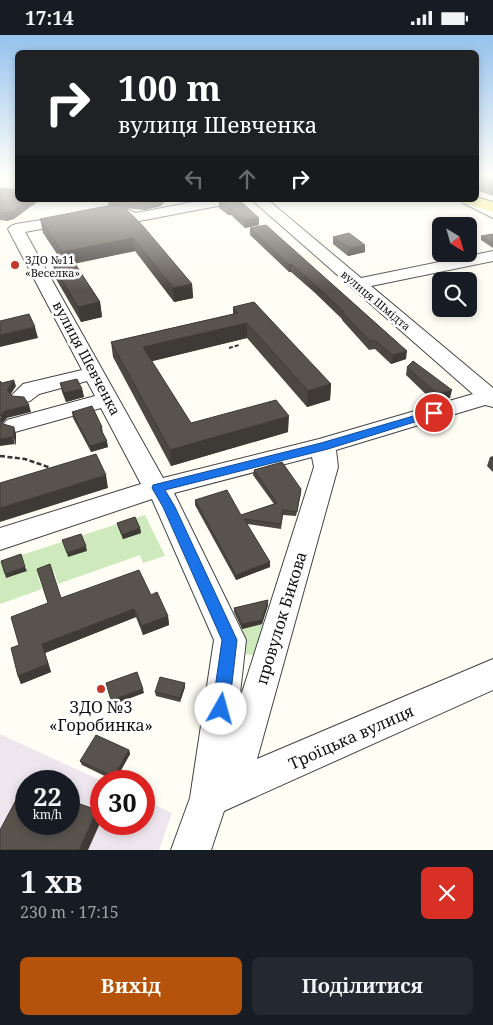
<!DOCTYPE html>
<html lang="uk">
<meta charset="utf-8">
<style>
body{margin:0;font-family:"Noto Serif",serif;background:#242831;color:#f1f3f6;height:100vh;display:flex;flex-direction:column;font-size:19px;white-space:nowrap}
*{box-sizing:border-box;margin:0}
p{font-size:16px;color:#9ea1a6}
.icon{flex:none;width:28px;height:28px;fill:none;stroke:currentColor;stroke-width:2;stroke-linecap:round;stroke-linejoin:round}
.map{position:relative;height:815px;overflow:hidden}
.sheet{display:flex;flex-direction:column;background:#171b24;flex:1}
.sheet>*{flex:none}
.banner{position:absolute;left:15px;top:15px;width:464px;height:152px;border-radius:8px;box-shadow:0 2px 8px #0003;background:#202124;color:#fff;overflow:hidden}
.needle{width:32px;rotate:143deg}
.fabs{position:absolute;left:432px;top:182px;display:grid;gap:10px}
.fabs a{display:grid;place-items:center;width:45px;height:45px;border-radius:8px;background:#171b24;box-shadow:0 2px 8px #0003;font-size:25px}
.speed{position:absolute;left:15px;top:735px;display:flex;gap:10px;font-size:25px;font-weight:700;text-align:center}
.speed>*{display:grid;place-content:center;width:65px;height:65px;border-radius:50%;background:#171b24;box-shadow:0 2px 8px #0003;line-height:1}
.speed small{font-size:12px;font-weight:400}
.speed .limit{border:8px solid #d22;background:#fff;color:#111}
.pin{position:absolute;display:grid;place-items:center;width:42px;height:42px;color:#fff;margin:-21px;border:2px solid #fff;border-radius:50%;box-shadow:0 1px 5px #0007}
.me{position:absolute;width:55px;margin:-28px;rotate:7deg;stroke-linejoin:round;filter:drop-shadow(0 0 4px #0008)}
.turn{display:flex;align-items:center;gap:18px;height:105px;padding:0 20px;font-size:22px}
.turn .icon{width:65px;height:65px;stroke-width:2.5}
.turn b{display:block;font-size:35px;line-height:42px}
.lanes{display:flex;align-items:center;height:48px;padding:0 20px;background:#0003;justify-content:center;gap:25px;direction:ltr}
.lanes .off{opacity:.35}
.round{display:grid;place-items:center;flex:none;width:52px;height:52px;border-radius:8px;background:#242831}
.headline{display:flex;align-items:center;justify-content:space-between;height:85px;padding:0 20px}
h1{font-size:30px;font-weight:700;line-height:38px}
.action{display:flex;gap:10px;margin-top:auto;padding:10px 20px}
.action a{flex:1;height:58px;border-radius:8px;background:#b45309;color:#fff;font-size:20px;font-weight:700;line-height:58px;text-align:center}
.action a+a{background:#242831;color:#f1f3f6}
.status{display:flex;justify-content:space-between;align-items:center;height:35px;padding:0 25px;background:#171b24;direction:ltr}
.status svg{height:14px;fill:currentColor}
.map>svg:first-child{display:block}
</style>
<div class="status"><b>17:14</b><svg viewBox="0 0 49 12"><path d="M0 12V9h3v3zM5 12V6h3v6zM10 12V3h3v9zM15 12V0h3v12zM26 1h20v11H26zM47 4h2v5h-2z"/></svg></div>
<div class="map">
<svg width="493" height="815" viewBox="0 0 493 815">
<rect width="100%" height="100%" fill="#fffef4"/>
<path fill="#eee6ee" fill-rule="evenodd" d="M0,699L102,746L101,789H144V765L172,778L159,815H0ZM26,746H69V789H26Z"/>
<path fill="#ceeabd" d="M145,480L165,521L143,528L140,520L58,549L54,536L38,542L42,554L0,569V527Z
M268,588L255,620L240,619V594Z"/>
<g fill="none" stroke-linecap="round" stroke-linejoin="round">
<g stroke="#444" stroke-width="2">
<path id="minor" d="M476,164L493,173V183L463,168L461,165Z
M203,165H235L228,169L134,187L121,182L101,181L99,178L101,175L124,173L136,178Z
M252,165H268L361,243L493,216V226L371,251L493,353V372L485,370L336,415L338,432L257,724L493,624V655L224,776L211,815H171L190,763L214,605L152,464L0,515V493L141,449L101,373L15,397L7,395L3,390L7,385L95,361L87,346L39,359L30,366L22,368L14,366L11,361L23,349L82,335L8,194L11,191L16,189L73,180L78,181L80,184L78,187L73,188L25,197L163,443L319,404L473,359ZM312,422L314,432L239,667L246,605L174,458Z"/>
</g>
<g stroke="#222" stroke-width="2">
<path id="major" d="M476,162L493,167V177L464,168L462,165H476Z"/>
</g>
<path stroke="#333" stroke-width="2" stroke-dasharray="4 2" stroke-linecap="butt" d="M229,313L239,310"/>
<path stroke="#333" stroke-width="2.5" stroke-dasharray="5 2.5" stroke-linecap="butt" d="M0,421L25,424L51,433"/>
<use href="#minor" fill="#fff" fill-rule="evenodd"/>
<use href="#major" fill="#f7e86d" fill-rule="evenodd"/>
</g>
<path fill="#4d4742" d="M476,141H493V161L479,156L476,158Z
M0,153L14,184L7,186L0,185Z
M87,165H166L161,171L144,175L125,173L192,249L193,263L174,267L135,216L75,228L100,267L102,282L81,287L56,244L53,230L63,228L43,198L40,184L109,171L108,167Z
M219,166L259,183V190L245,193L231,180H228L219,173Z
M250,193L406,324L391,329L375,314L369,315L342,285V284L314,257L291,237H289L250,200Z
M493,199V213L481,205V201Z
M333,202L365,210V217L348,221L333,209Z
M233,272L331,349L330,365L307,372L247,303L151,326L191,388L288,397L171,431L113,322L111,307L233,279Z
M407,332L450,363L435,368L406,340Z
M60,348L82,354L84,362L66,367L62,357Z
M72,377L102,392L103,398L108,412L91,417L73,383Z
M493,421V437L487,431L490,422Z
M254,435L301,454V458L296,481L283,480L281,494L247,489L270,527V532L236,545L195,470V465L241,480L274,469L253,440Z
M117,488L140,493L141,498L123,504L118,492Z
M151,560L168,581L169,590L143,600L136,582L45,618L51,637L21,649L18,641L19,610L61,563Z
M268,565V570L262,589L242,594L234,577V573Z
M185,652L180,667L156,661L155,657Z
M129,715L130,719L115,746L82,730L80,726Z"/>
<path fill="#3e3a36" d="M29,165H40L14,184L7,186L5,178Z
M155,165H166L161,171L144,175L143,167Z
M228,173H231V180H228Z
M259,183V190L245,193V185Z
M133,203L135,216L64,231L62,217Z
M365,210V217L348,221L349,213Z
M291,229V237H289V230Z
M192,249L193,263L174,267L173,253Z
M100,267L102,282L81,287L78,272Z
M247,288V303L145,328L143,312Z
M35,292L38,303L0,312V300Z
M407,316L406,324L391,329L393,320Z
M14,345L16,351L9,362L7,355Z
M331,349L330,365L307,372L308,356Z
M82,354L84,362L66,367L64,358Z
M452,355L450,363L435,368L437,359Z
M29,370L31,377L7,383L2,389L0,381L4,376Z
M289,381L288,397L171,431L170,415Z
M14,392L16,399V411L14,404Z
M13,402L15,409L0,411V404Z
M107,406L108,412L91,417L90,411Z
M106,440L108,453L0,487V473Z
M140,493L141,498L123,504L122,500Z
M86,511L87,516L68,522L67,518Z
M270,527V532L236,545V540Z
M25,532L27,536L6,543L5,539Z
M268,565V570L262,589L242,594V589Z
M134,574L136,582L45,618L51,637L21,649L18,641L42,609Z
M168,581L169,590L143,600L142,591Z
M185,648V652L180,667V663Z
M143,654L144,658L112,670L111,665Z
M129,715L130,719L115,746L114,742Z
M97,775L101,786L88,815H79Z"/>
<path fill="#59534d" stroke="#3e3a36" d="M476,141H493V157L480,153L477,154H476Z
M0,153L18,155V165H29L12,177L5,178H0Z
M113,165H155L143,167Z
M221,165H239L259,183L245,185L231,173H228L219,166Z
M112,170L123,171L143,191L192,249L173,253L133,203L62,217L40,184Z
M266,190L407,316L393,320L376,306H370L342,277H344L314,249L291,229L289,230L250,193Z
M349,198L365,210L349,213L333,202Z
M493,199V209L481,201Z
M73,226L100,267L78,272L53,230Z
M254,267L331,349L308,356L247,288L143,312L191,388L276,365L289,381L170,415L111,307L238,278L233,272Z
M29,279L35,292L0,300V286Z
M413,326L452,355L437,359L407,332Z
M77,344L82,354L64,358L60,348Z
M14,345L7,355L12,361L24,362L29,370L4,376L0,381V346L2,348Z
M92,371L102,392L100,393L107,406L90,411L72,377Z
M0,383L3,389L14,392V404L13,402L0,404Z
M96,419L106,440L0,473V448Z
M282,427L301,454L297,477L283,475L281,489L244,484L270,527L236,540L195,465L227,455L241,480L277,468L254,435Z
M135,482L140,493L122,500L117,488Z
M81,499L86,511L67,518L62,505Z
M21,519L25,532L5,539L1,526Z
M50,529L61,563L139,535L151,560L157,557L168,581L142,591L134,574L42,609L48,629L18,641L11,613L19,610L11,582L48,568L37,534Z
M268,565L262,585L242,589L234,573Z
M137,637L143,654L111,665L106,648Z
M160,642L185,648L180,663L155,657Z
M96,700L129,715L114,742L80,726Z
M24,750H26V789H69V765L97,775L79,815H0V795Z"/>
<linearGradient id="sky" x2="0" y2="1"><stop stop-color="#95c2ee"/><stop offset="0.55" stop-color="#fffffa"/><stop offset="1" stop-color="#fffffa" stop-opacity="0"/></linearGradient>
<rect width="493" height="255" fill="url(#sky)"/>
<path fill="#1a73e8" stroke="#114b97" d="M434,375L439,378L437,380L328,414L165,455L175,472L237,605L229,674L226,679L221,681L215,679L212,674L222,605L163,472L152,453L153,450L321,408Z"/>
<g fill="#c13729" stroke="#fff" stroke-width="2">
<circle cx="15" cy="230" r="5"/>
<circle cx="101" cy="654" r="5"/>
</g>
<g text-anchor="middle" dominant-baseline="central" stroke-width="5" stroke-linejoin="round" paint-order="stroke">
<g font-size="11" fill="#111" stroke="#fff" text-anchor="start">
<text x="25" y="224">ЗДО №11<tspan x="25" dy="13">«Веселка»</tspan></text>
</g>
<g font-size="11" fill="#111" stroke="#fff">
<text transform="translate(376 265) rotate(40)">вулиця Шмідта</text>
</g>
<g font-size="14" fill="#111" stroke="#fff">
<text transform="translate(87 323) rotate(62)">вулиця Шевченка</text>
</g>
<g font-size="16" fill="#111" stroke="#fff">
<text transform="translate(281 583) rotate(-73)">провулок Бикова</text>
<text transform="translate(351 702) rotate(-24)">Троїцька вулиця</text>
</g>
<g font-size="16" fill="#111" stroke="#fff">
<text x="101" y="672">ЗДО №3<tspan x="101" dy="18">«Горобинка»</tspan></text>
</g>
</g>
</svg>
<div class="fabs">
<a><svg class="needle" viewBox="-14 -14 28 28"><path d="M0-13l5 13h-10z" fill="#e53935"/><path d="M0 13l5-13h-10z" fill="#9ea1a6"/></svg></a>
<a><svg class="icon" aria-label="search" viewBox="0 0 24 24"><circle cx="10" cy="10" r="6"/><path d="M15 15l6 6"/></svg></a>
</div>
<div class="speed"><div>22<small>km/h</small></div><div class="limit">30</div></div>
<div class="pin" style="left:434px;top:378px;background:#d93025"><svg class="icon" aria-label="arrive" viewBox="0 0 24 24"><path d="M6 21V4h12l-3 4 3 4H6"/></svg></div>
<svg class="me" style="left:221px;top:674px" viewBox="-20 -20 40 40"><circle r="19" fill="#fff"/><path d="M0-13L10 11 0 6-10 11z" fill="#1a73e8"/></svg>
<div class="banner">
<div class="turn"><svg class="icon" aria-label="right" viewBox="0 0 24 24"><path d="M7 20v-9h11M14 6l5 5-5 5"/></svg><div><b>100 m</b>вулиця Шевченка</div></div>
<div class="lanes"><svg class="icon off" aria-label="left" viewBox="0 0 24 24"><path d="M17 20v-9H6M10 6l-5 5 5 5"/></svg><svg class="icon off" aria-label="ahead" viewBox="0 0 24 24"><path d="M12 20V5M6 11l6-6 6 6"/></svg><svg class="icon" aria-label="right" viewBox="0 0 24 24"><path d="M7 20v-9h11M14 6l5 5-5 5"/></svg></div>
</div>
</div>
<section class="sheet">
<div class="headline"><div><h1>1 хв</h1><p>230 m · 17:15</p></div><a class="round" style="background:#d93025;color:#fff"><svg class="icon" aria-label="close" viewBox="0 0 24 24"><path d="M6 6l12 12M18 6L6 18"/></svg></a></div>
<div class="action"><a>Вихід</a><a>Поділитися</a></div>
</section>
